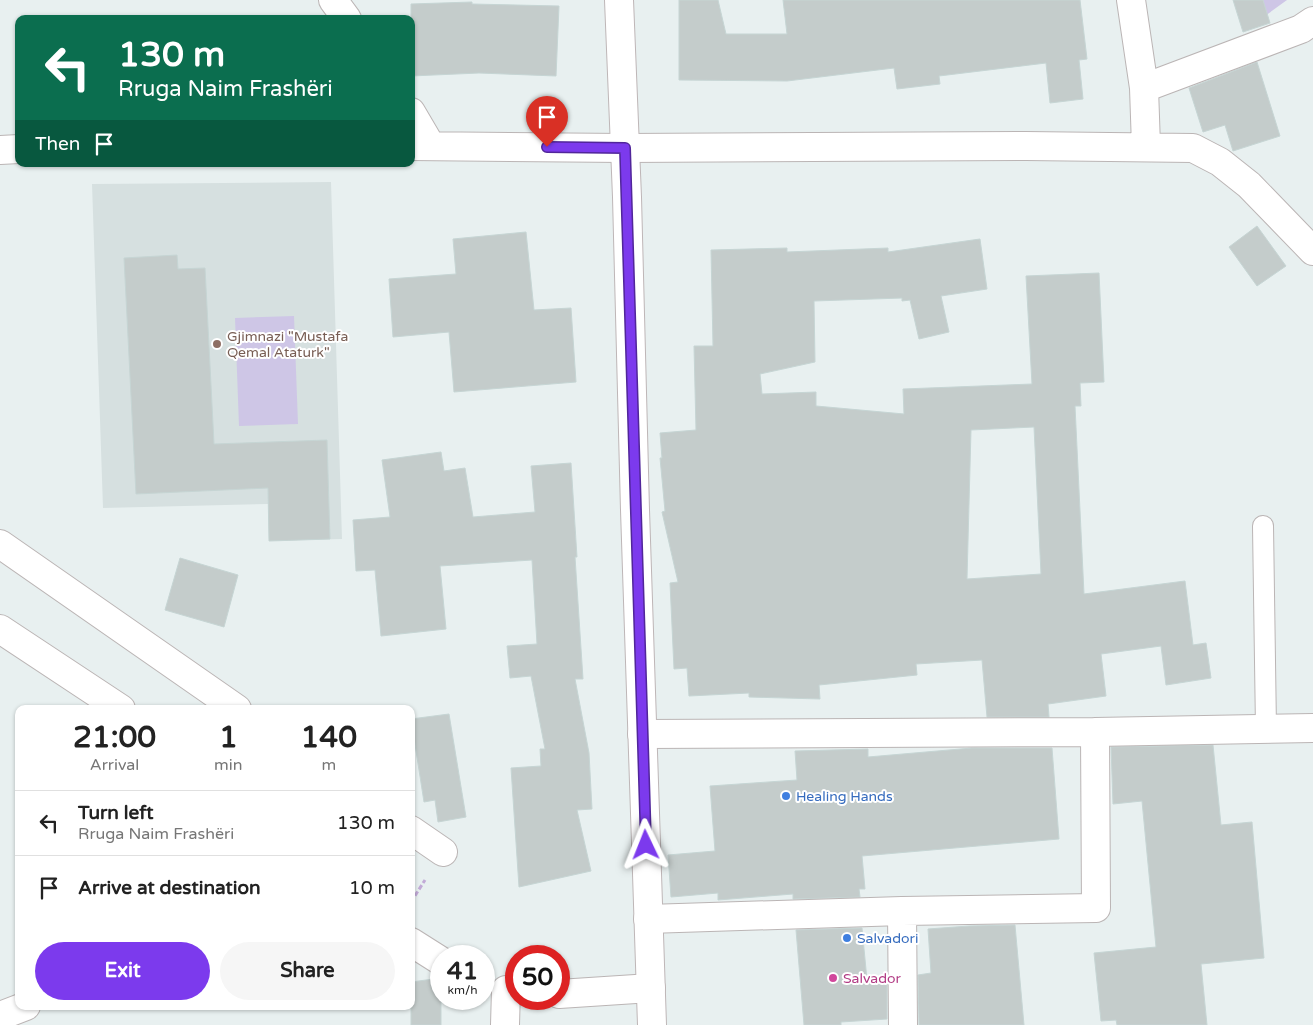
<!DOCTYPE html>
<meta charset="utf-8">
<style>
body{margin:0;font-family:"Varela Round",sans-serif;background:#f6f6f6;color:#222;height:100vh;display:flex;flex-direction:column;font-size:19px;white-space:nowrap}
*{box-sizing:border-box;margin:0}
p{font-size:16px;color:#767676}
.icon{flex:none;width:28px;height:28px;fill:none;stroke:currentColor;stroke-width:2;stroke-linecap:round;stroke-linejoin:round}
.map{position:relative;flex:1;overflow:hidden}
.panel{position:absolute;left:15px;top:705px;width:400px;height:305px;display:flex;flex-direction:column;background:#fff;border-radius:10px;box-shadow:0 1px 4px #0004}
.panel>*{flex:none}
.guide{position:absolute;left:15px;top:15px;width:400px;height:152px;border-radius:10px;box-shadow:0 1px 4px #0004;background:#0b6e4f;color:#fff;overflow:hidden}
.speed{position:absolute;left:430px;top:945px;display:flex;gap:10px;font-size:25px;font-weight:700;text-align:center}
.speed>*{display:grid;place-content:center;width:65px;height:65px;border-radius:50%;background:#fff;box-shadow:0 1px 4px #0004;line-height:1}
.speed small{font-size:12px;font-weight:400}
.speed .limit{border:8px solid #d22;background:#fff;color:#111}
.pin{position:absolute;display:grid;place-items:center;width:42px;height:42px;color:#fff;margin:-51px -21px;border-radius:50% 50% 50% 0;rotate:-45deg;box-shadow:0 0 5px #0007}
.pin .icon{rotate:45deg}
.me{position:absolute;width:55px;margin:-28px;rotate:358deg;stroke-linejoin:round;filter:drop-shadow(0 0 4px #0008)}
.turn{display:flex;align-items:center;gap:18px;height:105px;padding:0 20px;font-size:22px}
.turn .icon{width:65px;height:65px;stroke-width:2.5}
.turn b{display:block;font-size:35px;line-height:42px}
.then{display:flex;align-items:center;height:48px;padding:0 20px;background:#0003;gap:10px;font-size:19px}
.eta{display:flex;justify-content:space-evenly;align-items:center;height:85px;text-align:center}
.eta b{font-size:30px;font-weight:700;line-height:35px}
.cta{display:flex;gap:10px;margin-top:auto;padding:10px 20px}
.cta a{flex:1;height:58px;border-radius:30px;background:#7c3aed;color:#fff;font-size:20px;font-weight:700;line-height:58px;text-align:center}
.cta a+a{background:#f6f6f6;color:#222}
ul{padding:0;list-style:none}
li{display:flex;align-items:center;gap:15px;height:65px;padding:0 20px;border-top:1px solid #e0e0e0}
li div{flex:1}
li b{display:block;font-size:19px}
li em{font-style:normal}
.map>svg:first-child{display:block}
</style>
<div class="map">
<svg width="1313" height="1025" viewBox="0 0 1313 1025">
<rect width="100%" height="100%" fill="#e8f0f0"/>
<path fill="#d6e0e0" d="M331,182L342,539L269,541L268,504L103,508L92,184Z"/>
<path fill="#cec6e6" d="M1263,0H1287L1265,16Z
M294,316L298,424L239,426L235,318Z"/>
<path fill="#c4cccb" stroke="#c6d5d4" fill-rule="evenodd" d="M679,0H718L726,34H787L783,0H1080L1087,59L1079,60L1083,99L1050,103L1046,63L939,76L940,84L897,89L894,68L787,81L679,80Z
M1233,0H1263L1270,23L1243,32Z
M472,2V4L559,6L556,76L479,73L411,76V4Z
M1257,62L1280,136L1233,151L1225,125L1203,132L1189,88Z
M1257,226L1286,266L1257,286L1229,247Z
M526,232L534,310L571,308L576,382L454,392L449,332L393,337L389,279L456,274L453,239Z
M980,239L987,289L941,296L949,332L919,339L910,300L902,301V298L814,301L815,362L760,374L762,394L816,392V406L904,414L903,389L1032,384L1026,276L1099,273L1104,382L1080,383L1081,406H1075L1084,594L1185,581L1193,645L1206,643L1211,678L1166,685L1161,646L1101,654L1106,696L1048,704L1049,717H987L982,660L916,664L917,675L819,685L820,699L749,697V693L689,696L687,668L674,669L670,583L678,582L662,512L665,511L660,458H662L660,433L696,430L694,346H713L711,250L787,248V252L888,248V252ZM1034,427L1041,574L967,579L971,430Z
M177,255L178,269L205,268L214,444L327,440L330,539L269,541L268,488L136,494L124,258Z
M441,452L444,471L465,468L473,517L535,512L531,466L571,463L577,557H575L583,679H575L589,753L592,809L577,810L591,871L519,887L511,768L541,766L540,749H545L531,676L510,678L507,646L537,644L532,560L440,566L446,629L381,636L375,570L356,571L353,520L390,517L382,460Z
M180,558L238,575L224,627L165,610Z
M449,714L466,817L438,822L435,800L424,802L411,719Z
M1213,745L1221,825L1252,822L1264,958L1201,964L1207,1025H1117L1116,1020L1101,1021L1094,953L1156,947L1142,801L1113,804L1111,747Z
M972,748H1052L1059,839L862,856L865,889H859L860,897L793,899V894L718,900V893L671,897L668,855L715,851L710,786L797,780L795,751L868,749V757Z
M1015,925L1024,1025H919L918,975L931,973L928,929L969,926Z
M862,928L867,980L887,978V1019L841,1022V1025H804L796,930Z
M441,978V1025H411V982Z"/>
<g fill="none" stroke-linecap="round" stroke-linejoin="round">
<g stroke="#bbb5b5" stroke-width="22">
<path id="service" d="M1263,526L1266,729"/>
</g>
<g stroke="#bbb5b5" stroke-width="30">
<path id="minor" d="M333,0L347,19
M1131,0L1144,88L1146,146
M1144,88L1301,29L1313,21
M411,112L431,146
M411,146L625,148L1026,146L1193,148L1220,162L1249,185L1313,251
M0,150L19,149
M0,544L237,709
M0,629L121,709
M642,734L1095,732L1313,728
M411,830L443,852
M902,911L1096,908L1095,732
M648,919L902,911L903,1025
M411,942L441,961
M559,994L651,988
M0,1016L26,1006
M505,1025L506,990"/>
</g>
<g stroke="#beb6b7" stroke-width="30">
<path id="secondary" d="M619,0L627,197L635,510L652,1025"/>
</g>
<path stroke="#c2aad7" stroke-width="3" stroke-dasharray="5 2.5" stroke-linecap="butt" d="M411,902L425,880"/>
<use href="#service" stroke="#fff" stroke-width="20"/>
<use href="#minor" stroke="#fff" stroke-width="28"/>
<use href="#secondary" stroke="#fff" stroke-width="28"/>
</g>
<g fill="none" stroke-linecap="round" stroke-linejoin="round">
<g stroke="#51269a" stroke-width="12">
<path id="route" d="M547,147L625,148L646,845"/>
</g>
<use href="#route" stroke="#7c3aed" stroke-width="9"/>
</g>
<circle fill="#8d6e63" stroke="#fff" stroke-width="2" cx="217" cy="344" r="5"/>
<g fill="#3f7fe0" stroke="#fff" stroke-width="2">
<circle cx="786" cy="796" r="5"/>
<circle cx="847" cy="938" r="5"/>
</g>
<circle fill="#d1479c" stroke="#fff" stroke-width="2" cx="833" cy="978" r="5"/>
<g text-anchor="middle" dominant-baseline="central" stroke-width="4" stroke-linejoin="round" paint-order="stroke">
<g font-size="14" fill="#785e54" stroke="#fff" text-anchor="start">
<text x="227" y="336">Gjimnazi "Mustafa<tspan x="227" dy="16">Qemal Ataturk"</tspan></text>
</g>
<g font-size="14" fill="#366cbe" stroke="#fff" text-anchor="start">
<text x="796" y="796">Healing Hands</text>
<text x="857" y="938">Salvadori</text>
</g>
<g font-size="14" fill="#b23c85" stroke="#fff" text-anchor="start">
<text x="843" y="978">Salvador</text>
</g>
</g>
</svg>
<div class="speed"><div>41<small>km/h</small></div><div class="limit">50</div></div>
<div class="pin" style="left:547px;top:147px;background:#d93025"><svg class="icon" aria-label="arrive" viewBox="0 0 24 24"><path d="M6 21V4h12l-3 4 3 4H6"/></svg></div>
<svg class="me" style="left:646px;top:845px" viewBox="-20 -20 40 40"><path d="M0-17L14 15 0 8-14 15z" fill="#7c3aed" stroke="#fff" stroke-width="4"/></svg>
<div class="guide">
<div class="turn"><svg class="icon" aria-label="left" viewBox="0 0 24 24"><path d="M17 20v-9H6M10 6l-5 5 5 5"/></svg><div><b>130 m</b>Rruga Naim Frashëri</div></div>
<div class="then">Then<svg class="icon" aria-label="arrive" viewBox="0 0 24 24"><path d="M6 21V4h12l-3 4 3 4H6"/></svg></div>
</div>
<section class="panel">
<div class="eta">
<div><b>21:00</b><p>Arrival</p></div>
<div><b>1</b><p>min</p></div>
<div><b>140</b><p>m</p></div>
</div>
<ul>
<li><svg class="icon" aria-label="left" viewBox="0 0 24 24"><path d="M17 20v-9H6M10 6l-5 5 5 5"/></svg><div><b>Turn left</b><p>Rruga Naim Frashëri</p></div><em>130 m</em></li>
<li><svg class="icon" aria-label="arrive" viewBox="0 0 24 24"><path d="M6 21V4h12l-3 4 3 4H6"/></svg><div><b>Arrive at destination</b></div><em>10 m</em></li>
</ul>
<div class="cta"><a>Exit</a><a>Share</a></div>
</section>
</div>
